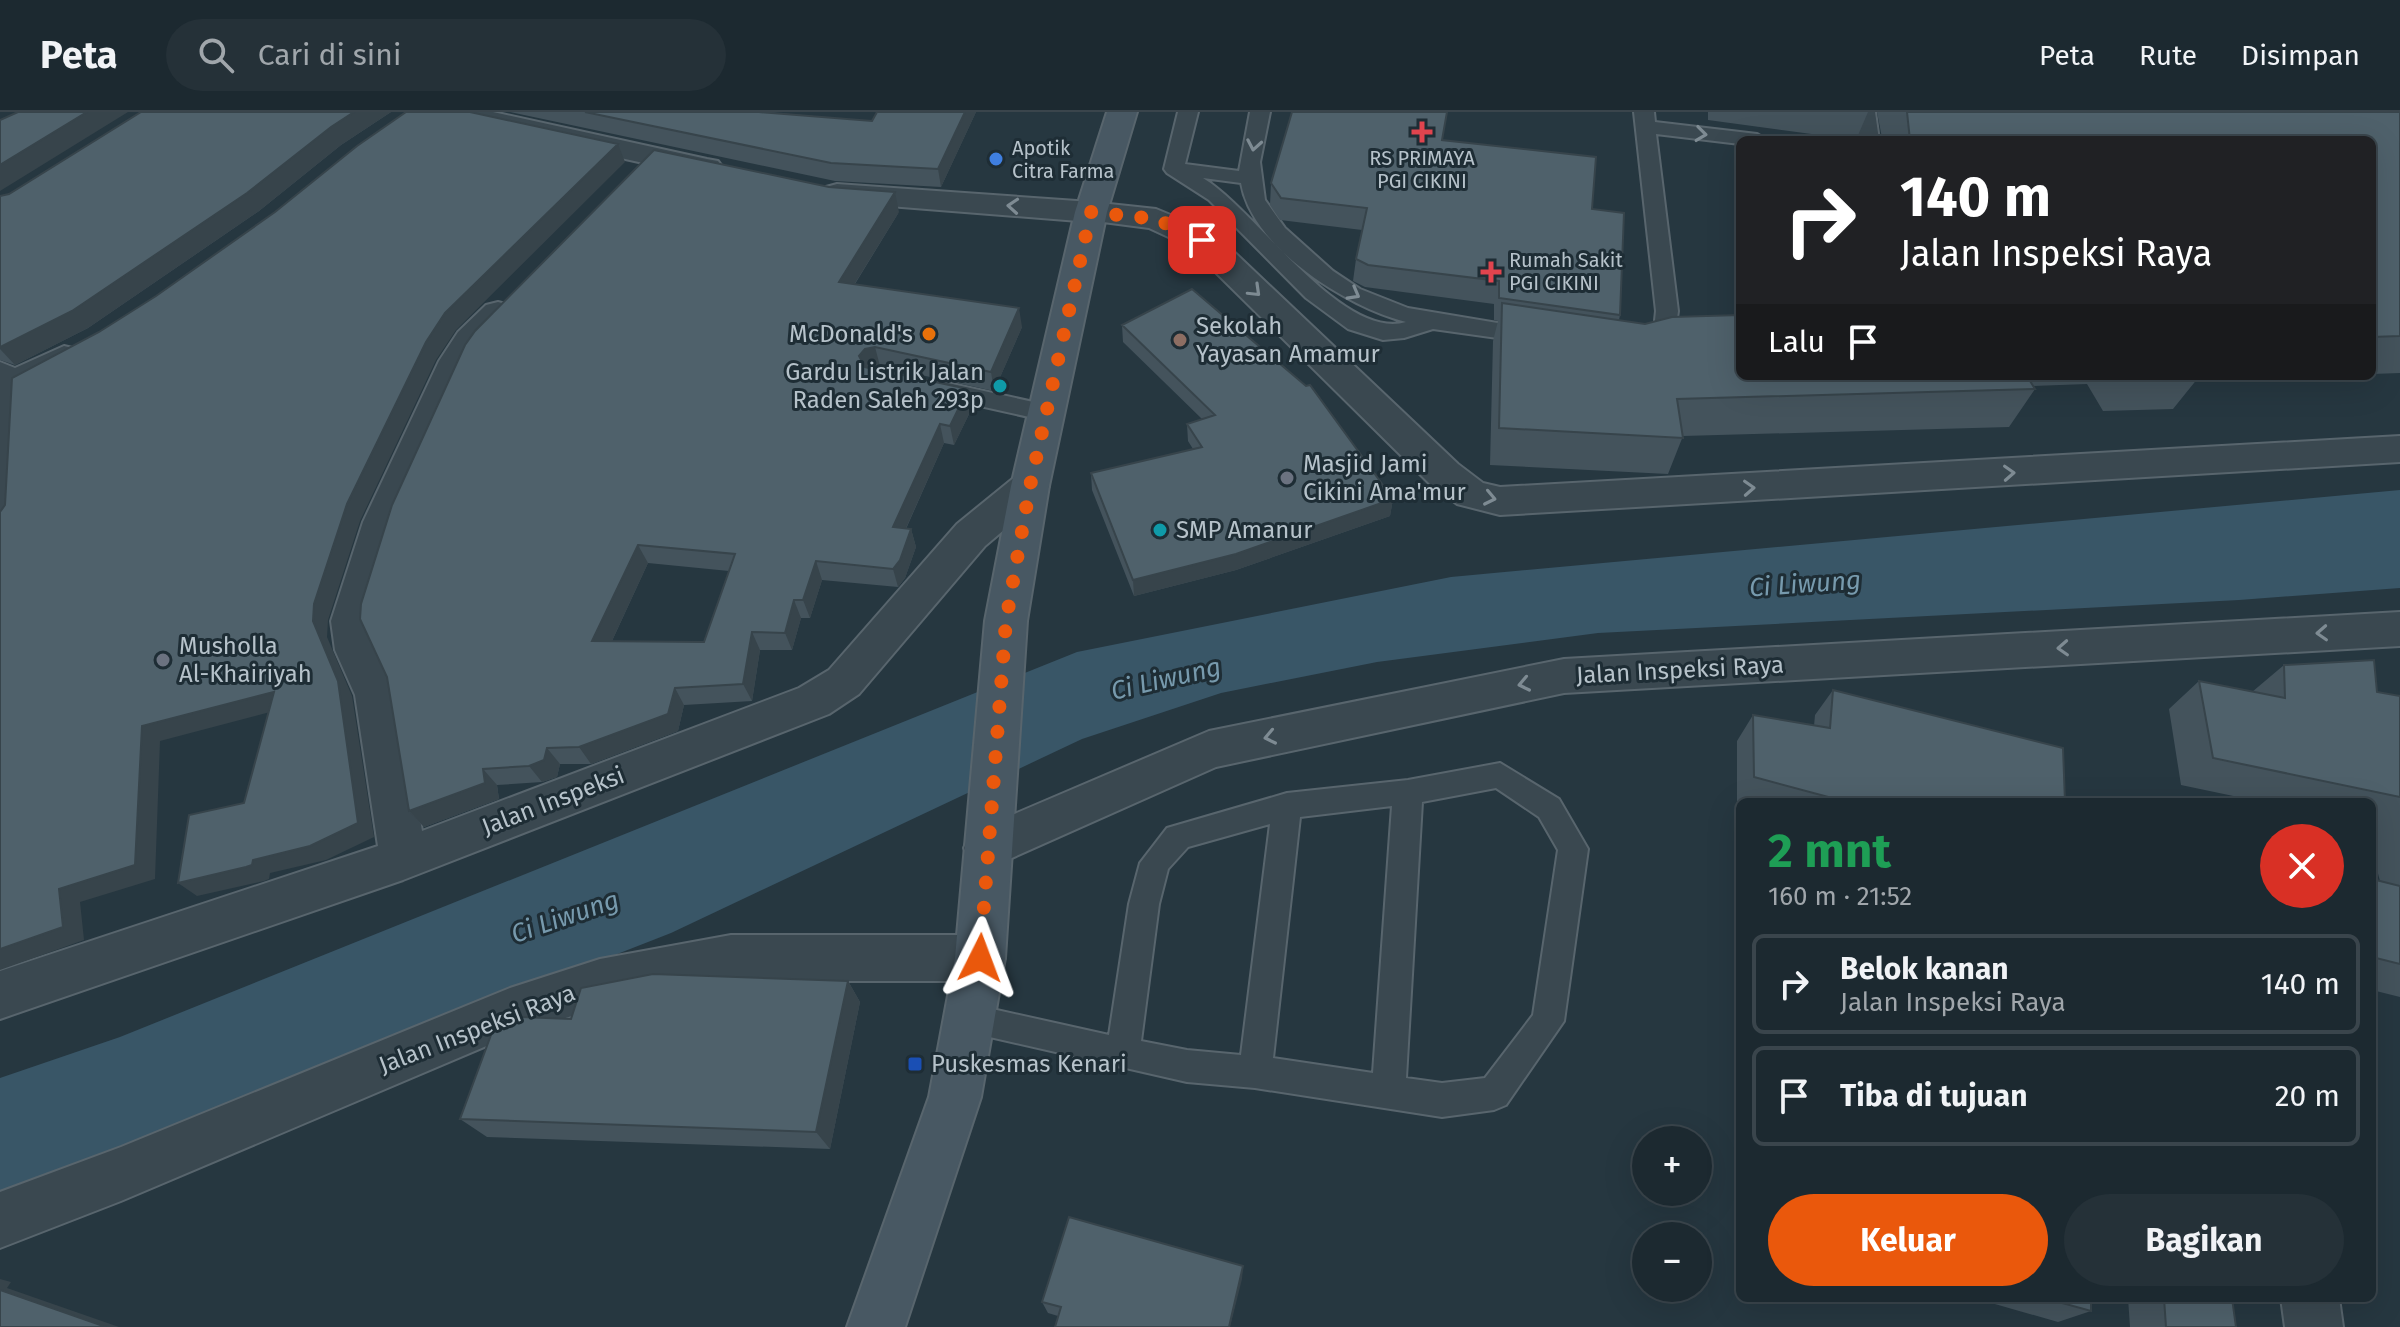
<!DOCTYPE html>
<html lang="id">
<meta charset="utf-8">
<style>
body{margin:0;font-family:"Fira Sans",sans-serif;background:#253138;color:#f1f3f6;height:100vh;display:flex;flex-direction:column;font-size:30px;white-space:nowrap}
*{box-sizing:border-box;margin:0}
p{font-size:26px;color:#a0a6ab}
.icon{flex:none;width:44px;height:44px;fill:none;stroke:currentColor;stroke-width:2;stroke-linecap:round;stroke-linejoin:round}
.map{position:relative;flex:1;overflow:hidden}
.details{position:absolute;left:1736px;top:686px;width:640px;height:504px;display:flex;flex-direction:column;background:#1c2930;border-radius:12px;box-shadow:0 8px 32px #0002,0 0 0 2px #3a454c}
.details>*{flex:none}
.hud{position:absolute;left:1736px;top:24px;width:640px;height:244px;border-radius:12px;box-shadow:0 8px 32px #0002,0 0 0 2px #3a454c;background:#202124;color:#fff;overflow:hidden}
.buttons{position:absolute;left:1632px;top:1014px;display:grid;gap:16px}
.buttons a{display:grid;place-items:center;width:80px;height:80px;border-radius:50%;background:#1c2930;box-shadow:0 8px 32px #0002,0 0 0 2px #3a454c;font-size:40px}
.pin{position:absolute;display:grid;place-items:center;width:68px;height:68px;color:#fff;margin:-34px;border-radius:16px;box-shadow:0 4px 12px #0006}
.me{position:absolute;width:88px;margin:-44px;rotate:3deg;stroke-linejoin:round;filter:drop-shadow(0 0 6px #0008)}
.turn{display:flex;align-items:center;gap:28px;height:168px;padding:0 32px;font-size:36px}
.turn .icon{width:104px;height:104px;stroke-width:2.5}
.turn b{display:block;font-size:56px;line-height:68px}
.then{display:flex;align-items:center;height:76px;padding:0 32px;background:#0003;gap:16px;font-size:30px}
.round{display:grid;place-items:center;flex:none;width:84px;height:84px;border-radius:42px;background:#253138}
.head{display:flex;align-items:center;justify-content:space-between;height:136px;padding:0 32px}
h1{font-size:48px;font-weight:700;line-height:60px;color:#1e9e55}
.button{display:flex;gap:16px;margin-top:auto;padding:16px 32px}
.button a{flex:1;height:92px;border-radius:48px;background:#ea580c;color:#fff;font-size:32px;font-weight:700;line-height:92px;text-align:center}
.button a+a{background:#253138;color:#f1f3f6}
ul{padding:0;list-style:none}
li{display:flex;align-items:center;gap:24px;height:100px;margin:0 16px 12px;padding:0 16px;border:4px solid #3a454c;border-radius:12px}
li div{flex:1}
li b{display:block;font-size:30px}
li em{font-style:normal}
header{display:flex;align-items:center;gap:48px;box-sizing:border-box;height:112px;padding:0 40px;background:#1c2930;border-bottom:2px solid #3a454c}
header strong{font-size:38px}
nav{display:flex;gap:44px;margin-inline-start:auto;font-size:28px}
.search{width:560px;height:72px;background:#253138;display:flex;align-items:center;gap:20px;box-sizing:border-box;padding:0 28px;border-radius:44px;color:#a0a6ab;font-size:30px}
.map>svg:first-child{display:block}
</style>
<header>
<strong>Peta</strong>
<div class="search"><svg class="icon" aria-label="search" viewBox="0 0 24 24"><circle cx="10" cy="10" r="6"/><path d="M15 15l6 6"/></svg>Cari di sini</div>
<nav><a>Peta</a><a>Rute</a><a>Disimpan</a></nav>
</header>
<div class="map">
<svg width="2400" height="1215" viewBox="0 0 2400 1215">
<rect width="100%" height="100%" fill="#263740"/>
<path fill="#395667" d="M2400,378V476L2239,488L1598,521L1377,550L1221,581L1082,627L671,821L0,1083V966L120,925L1077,540L1451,465Z"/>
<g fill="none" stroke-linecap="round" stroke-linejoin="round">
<g stroke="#58656d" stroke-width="4">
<path id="service" d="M1178,0H1198L1185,52L1239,59L1250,0H1270L1260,50L1265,88L1285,116L1333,159L1360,177L1408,196L1534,217L1542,219L1545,224L1542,229L1534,231L1433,217L1404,226L1383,228L1348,217L1306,186L1209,88L1167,61L1164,57ZM1203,66L1241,71C1252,136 1347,195 1406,210C1342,229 1257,99 1203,66Z
M1634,0H1654L1655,10L1757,22L1767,28H1740V32L1656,22L1678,199C1676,219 1669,247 1642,239L1639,234L1654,218L1656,199Z
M1855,0H1875L1879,28H1859Z
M934,268L1047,293L1055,295L1059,301L1055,307L1047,309L926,282L922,276L926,270Z
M1500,651L1559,687L1588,737L1564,909L1506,993L1494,998L1442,1005L1255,976L1187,970L959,918L954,907L959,896L970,892L1109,923L1129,792L1140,751L1167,716L1287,681L1408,668ZM1496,676L1539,705L1558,738L1533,903L1485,966L1442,971L1406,966L1422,690ZM1392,694L1373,961L1273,946L1300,705ZM1270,712L1241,943L1187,938L1141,929L1159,792L1168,757L1188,735Z"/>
</g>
<g stroke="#58656d" stroke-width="4">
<path id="minor" d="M437,0H493L707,47L718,49L723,56L718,63L707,65L452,9L441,6Z
M837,72L1091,90L1102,93L1107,100L1102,107L1091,110L826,89L821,82L826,75Z
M498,190L510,193L515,201L474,251L403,410L373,509L377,538L399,583L422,719L799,576L829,558L957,412L1016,364L1030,360L1044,364L1049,374L1044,384L985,434L859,582L829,602L403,768L0,907V859L378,734L355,583L335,538L331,509L363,410L439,249L458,220L486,193Z
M64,234L77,237L82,246L77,255L26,281L20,409L14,419L0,424V250L15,256Z
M731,823H980L997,830L1005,846L997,862L980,869H731L600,895L515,922L121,1089L0,1136V1080L121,1035L510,876L600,847Z
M2281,1186H2339L2343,1215H2285Z"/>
</g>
<g stroke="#58656d" stroke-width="4">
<path id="tertiary" d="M1091,90L1156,97L1214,121L1458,352L1483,371L1500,375L2400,324V350L1500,403L1457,392L1430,372L1190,135L1149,116L1080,107L1075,100L1080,93Z
M2400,500V534L1564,581L1216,655L987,757L970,751L964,736L970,721L1209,619L1564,547Z"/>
</g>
<g stroke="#58656d" stroke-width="4">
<path id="secondary" d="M1107,0H1137L1107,100L1049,374L1027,509L1005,846L981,985L905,1215H847L929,985L955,846L985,509L1011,374L1075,100Z"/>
</g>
<use href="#service" fill="#3a4850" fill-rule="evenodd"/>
<use href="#minor" fill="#3a4850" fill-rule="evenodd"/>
<use href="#tertiary" fill="#3a4850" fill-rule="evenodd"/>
<use href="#secondary" fill="#485863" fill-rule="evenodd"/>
</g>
<path fill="#44535c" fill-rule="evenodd" d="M141,0H391L341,33L259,99L88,216L15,253L0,248V84L9,82Z
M510,0H767L872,9L976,0L941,75L835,69Z
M1708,0H1868L1856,28L1708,8Z
M1877,0H2400V261L2372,262V28H1881L1882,26Z
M1443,28L1592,97L1620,203L1619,208L1740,264H2289L2198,266L2173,297L2103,299L2087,272L2033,274L2035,277L2009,315L1683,324L1668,362L1490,353L1493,229L1498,209L1494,208V192L1365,175L1353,169L1356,147L1362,118L1280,108L1270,93L1271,71Z
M899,100L855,172L1022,215L994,279L880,254L871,256L968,277L972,296L954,333L944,331L906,417H911L916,435L905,466L898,475L822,468L810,506H801L792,538H760L752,589L684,593L678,619L591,652H560L557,665L542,670L497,673L499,687L424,715L409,699ZM648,451L729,459L704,530L612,529Z
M1122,213L1393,387L1390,404L1236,458L1134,484L1092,378L1091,361L1193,337L1188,329L1187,312L1202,307L1123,230Z
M2284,553L2377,580L2400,584V885L2372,878V767L2380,769L2372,739V690H2262L2181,673L2169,597L2199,569L2252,580Z
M1833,578L2065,690L1737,689V629L1753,603L1814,614L1815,603Z
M848,869L860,890L830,1037L487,1025L460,1007L571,907Z
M1242,1167L1058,1204L1048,1201L1042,1190Z
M1974,1186H2091V1199L2058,1210Z
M2128,1186H2232L2236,1215H2130Z"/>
<path fill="#37444b" d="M87,0H128L0,79V53Z
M354,0H391L341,33L259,99L88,216L15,253L0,237V235Z
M965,0H976L941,75L938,57Z
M618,32L625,50L456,218L436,248L360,409L328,508L327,525L352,584L374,725L326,748L270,761L269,767L264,769L197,784L178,771L253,748L313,509L314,492L347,392L426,230L445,201Z
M895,80L899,100L844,189L839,170Z
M1019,196L1022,215L994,279L991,260Z
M875,235L880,254L870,256L864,263L859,244L865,237Z
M968,277L972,296L954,333L950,314Z
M940,312L944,331L898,434L893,415Z
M1393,387L1390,404L1236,458L1134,484L1133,468Z
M911,417L916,435L905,466L898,475L893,457Z
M638,433L648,451L604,546L592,529Z
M816,449L822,468L810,506L803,488Z
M794,488L801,506L792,538L785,521Z
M752,520L760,538L752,589L743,572Z
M675,576L684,593L678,619L591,652L579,635Z
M274,580L289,595L160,629L155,767L80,790L84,828L0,858V837L142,614Z
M547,636L560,652L557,665L542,670L529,654Z
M483,657L497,673L499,687L424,715L409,699Z
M848,869L860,890L830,1037L816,1020Z
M1243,1154L1242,1167L1230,1215H1229Z
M0,1167L11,1170L7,1176L119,1215H106L0,1178Z"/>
<path fill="#4f616b" stroke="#37444b" stroke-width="2" fill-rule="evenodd" d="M18,0H87L0,53V8Z
M141,0H354L331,15L247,81L72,199L0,235V84L9,82Z
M406,0H470L618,32L445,201L426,230L347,392L314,492L313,509L338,569L358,711L310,734L253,748L252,753L246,755L178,771L189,703L244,691L274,580L142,614L135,753L59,777L63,815L0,837V400L5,393L12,266L99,220L156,184L275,100L357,34Z
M585,0H759L872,9L877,0H965L938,57L831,51Z
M1292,0H1447L1442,28L1596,45L1592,97L1624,101L1620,203L1499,186V169L1368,153L1356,147L1367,96L1281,86L1271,71Z
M1907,0H2400V224L2372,225V28H1910Z
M654,38L829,75L895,80L839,170L1019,196L991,260L875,235L865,237L859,244L865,255L968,277L950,314L940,312L893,415L911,417L900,448L893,457L816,449L803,488H794L785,521L752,520L743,572L675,576L668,602L579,635L547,636L544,648L529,654L483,657L485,671L409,699L387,565L360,507L361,492L392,393L465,233L475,219ZM638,433L735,442L704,530L592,529Z
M1192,177L1306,274L1310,273L1393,387L1236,442L1133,468L1091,361L1202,335L1187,312L1215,303L1122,213Z
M1502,191L1645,212L1672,205L1740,203V264H2027L2035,277L1677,287L1683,326L1499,316Z
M2374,548L2377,580L2400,584V685L2213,646L2199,569L2285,586L2284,553Z
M1833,578L2063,636L2065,690H1847L1754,665L1753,603L1830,616Z
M2372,767L2400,774V852L2372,845Z
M653,862L848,869L816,1020L460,1007L498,904L571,907L581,876Z
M1069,1105L1243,1154L1229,1215H1055L1061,1195L1042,1190Z
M0,1178L106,1215H0Z
M2044,1186H2091V1199Z
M2164,1186H2232L2236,1215H2166Z"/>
<defs><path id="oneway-chevron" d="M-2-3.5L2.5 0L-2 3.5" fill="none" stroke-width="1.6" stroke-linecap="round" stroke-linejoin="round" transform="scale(2)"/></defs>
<g stroke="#7e8b93">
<use href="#oneway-chevron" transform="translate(1701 22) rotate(7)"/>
<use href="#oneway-chevron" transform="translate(1254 33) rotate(100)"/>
<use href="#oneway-chevron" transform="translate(1013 94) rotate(-176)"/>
<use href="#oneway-chevron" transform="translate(1255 179) rotate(44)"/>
<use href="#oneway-chevron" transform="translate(1354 182) rotate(29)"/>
<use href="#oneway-chevron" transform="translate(2009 361) rotate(-3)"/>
<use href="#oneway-chevron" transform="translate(1749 376) rotate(-3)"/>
<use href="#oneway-chevron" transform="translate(1490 386) rotate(12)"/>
<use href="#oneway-chevron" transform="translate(2322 521) rotate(177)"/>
<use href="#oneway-chevron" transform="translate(2063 536) rotate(177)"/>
<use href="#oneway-chevron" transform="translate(1524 572) rotate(168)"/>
<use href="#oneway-chevron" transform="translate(1270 625) rotate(168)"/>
</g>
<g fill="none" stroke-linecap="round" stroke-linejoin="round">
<path stroke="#ea580c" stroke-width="14" stroke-dasharray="0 25.2" d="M980,846L1006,509L1030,374L1091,100L1156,107L1202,128"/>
</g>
<g fill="#e0444e" stroke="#1e2d35" stroke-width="3">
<path d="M1418 8h8v8h8v8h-8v8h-8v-8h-8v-8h8z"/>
<path d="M1487 148h8v8h8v8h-8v8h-8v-8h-8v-8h8z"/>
</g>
<circle fill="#3f7fe0" stroke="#1e2d35" stroke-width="3" cx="996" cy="47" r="8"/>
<circle fill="#e8710a" stroke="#1e2d35" stroke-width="3" cx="929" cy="222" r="8"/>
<circle fill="#8d6e63" stroke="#1e2d35" stroke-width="3" cx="1180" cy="228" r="8"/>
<g fill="#0f9aa8" stroke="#1e2d35" stroke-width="3">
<circle cx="1000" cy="274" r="8"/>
<circle cx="1160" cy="418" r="8"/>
</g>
<g fill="#6b7280" stroke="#1e2d35" stroke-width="3">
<circle cx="1287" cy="366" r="8"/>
<circle cx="163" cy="548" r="8"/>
</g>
<rect fill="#1a4fb4" stroke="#1e2d35" stroke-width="3" x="907" y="944" width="16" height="16" rx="4"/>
<g text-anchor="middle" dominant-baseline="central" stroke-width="6" stroke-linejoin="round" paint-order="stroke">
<g font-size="20" fill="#b6c2ca" stroke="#1e2d35" text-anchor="start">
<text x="1012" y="36">Apotik<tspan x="1012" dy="23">Citra Farma</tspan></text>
<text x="1422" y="46" text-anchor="middle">RS PRIMAYA<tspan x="1422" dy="23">PGI CIKINI</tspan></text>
<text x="1509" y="148">Rumah Sakit<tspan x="1509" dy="23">PGI CIKINI</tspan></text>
</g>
<g font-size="24" fill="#b6c2ca" stroke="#1e2d35" text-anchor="start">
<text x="1196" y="214">Sekolah<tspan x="1196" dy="28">Yayasan Amamur</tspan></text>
<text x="913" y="222" text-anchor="end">McDonald's</text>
<text x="984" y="260" text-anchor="end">Gardu Listrik Jalan<tspan x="984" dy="28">Raden Saleh 293p</tspan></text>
<text x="1303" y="352">Masjid Jami<tspan x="1303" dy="28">Cikini Ama'mur</tspan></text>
<text x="1176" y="418">SMP Amanur</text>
<text x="179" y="534">Musholla<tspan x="179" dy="28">Al-Khairiyah</tspan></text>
<text x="931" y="952">Puskesmas Kenari</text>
</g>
<g font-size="24" fill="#b6c2ca" stroke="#1e2d35">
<text transform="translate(1680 558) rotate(-3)">Jalan Inspeksi Raya</text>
<text transform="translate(553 689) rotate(-21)">Jalan Inspeksi</text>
<text transform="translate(477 917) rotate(-21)">Jalan Inspeksi Raya</text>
</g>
<g font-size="26" font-style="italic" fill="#779aad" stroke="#1e2d35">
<text transform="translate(1805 472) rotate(-4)">Ci Liwung</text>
<text transform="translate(1166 567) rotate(-13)">Ci Liwung</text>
<text transform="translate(565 805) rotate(-19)">Ci Liwung</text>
</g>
</g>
</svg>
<div class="buttons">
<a>+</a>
<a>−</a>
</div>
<div class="pin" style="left:1202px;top:128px;background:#d93025"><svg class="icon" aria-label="arrive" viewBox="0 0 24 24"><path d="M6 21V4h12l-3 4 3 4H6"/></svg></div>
<svg class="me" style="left:980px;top:846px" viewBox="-20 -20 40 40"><path d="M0-17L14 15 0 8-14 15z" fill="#ea580c" stroke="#fff" stroke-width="4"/></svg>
<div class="hud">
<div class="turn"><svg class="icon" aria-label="right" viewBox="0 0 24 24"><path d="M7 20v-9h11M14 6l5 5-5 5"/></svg><div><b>140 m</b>Jalan Inspeksi Raya</div></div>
<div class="then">Lalu<svg class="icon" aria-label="arrive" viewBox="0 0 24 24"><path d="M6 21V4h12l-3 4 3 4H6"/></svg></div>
</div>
<section class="details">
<div class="head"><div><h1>2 mnt</h1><p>160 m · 21:52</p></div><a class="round" style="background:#d93025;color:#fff"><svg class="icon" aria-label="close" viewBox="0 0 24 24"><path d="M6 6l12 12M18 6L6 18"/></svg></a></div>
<ul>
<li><svg class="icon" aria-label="right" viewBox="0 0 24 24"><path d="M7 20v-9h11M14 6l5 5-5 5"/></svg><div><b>Belok kanan</b><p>Jalan Inspeksi Raya</p></div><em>140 m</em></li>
<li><svg class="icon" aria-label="arrive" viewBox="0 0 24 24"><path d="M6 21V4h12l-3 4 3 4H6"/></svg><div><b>Tiba di tujuan</b></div><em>20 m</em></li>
</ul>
<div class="button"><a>Keluar</a><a>Bagikan</a></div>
</section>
</div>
